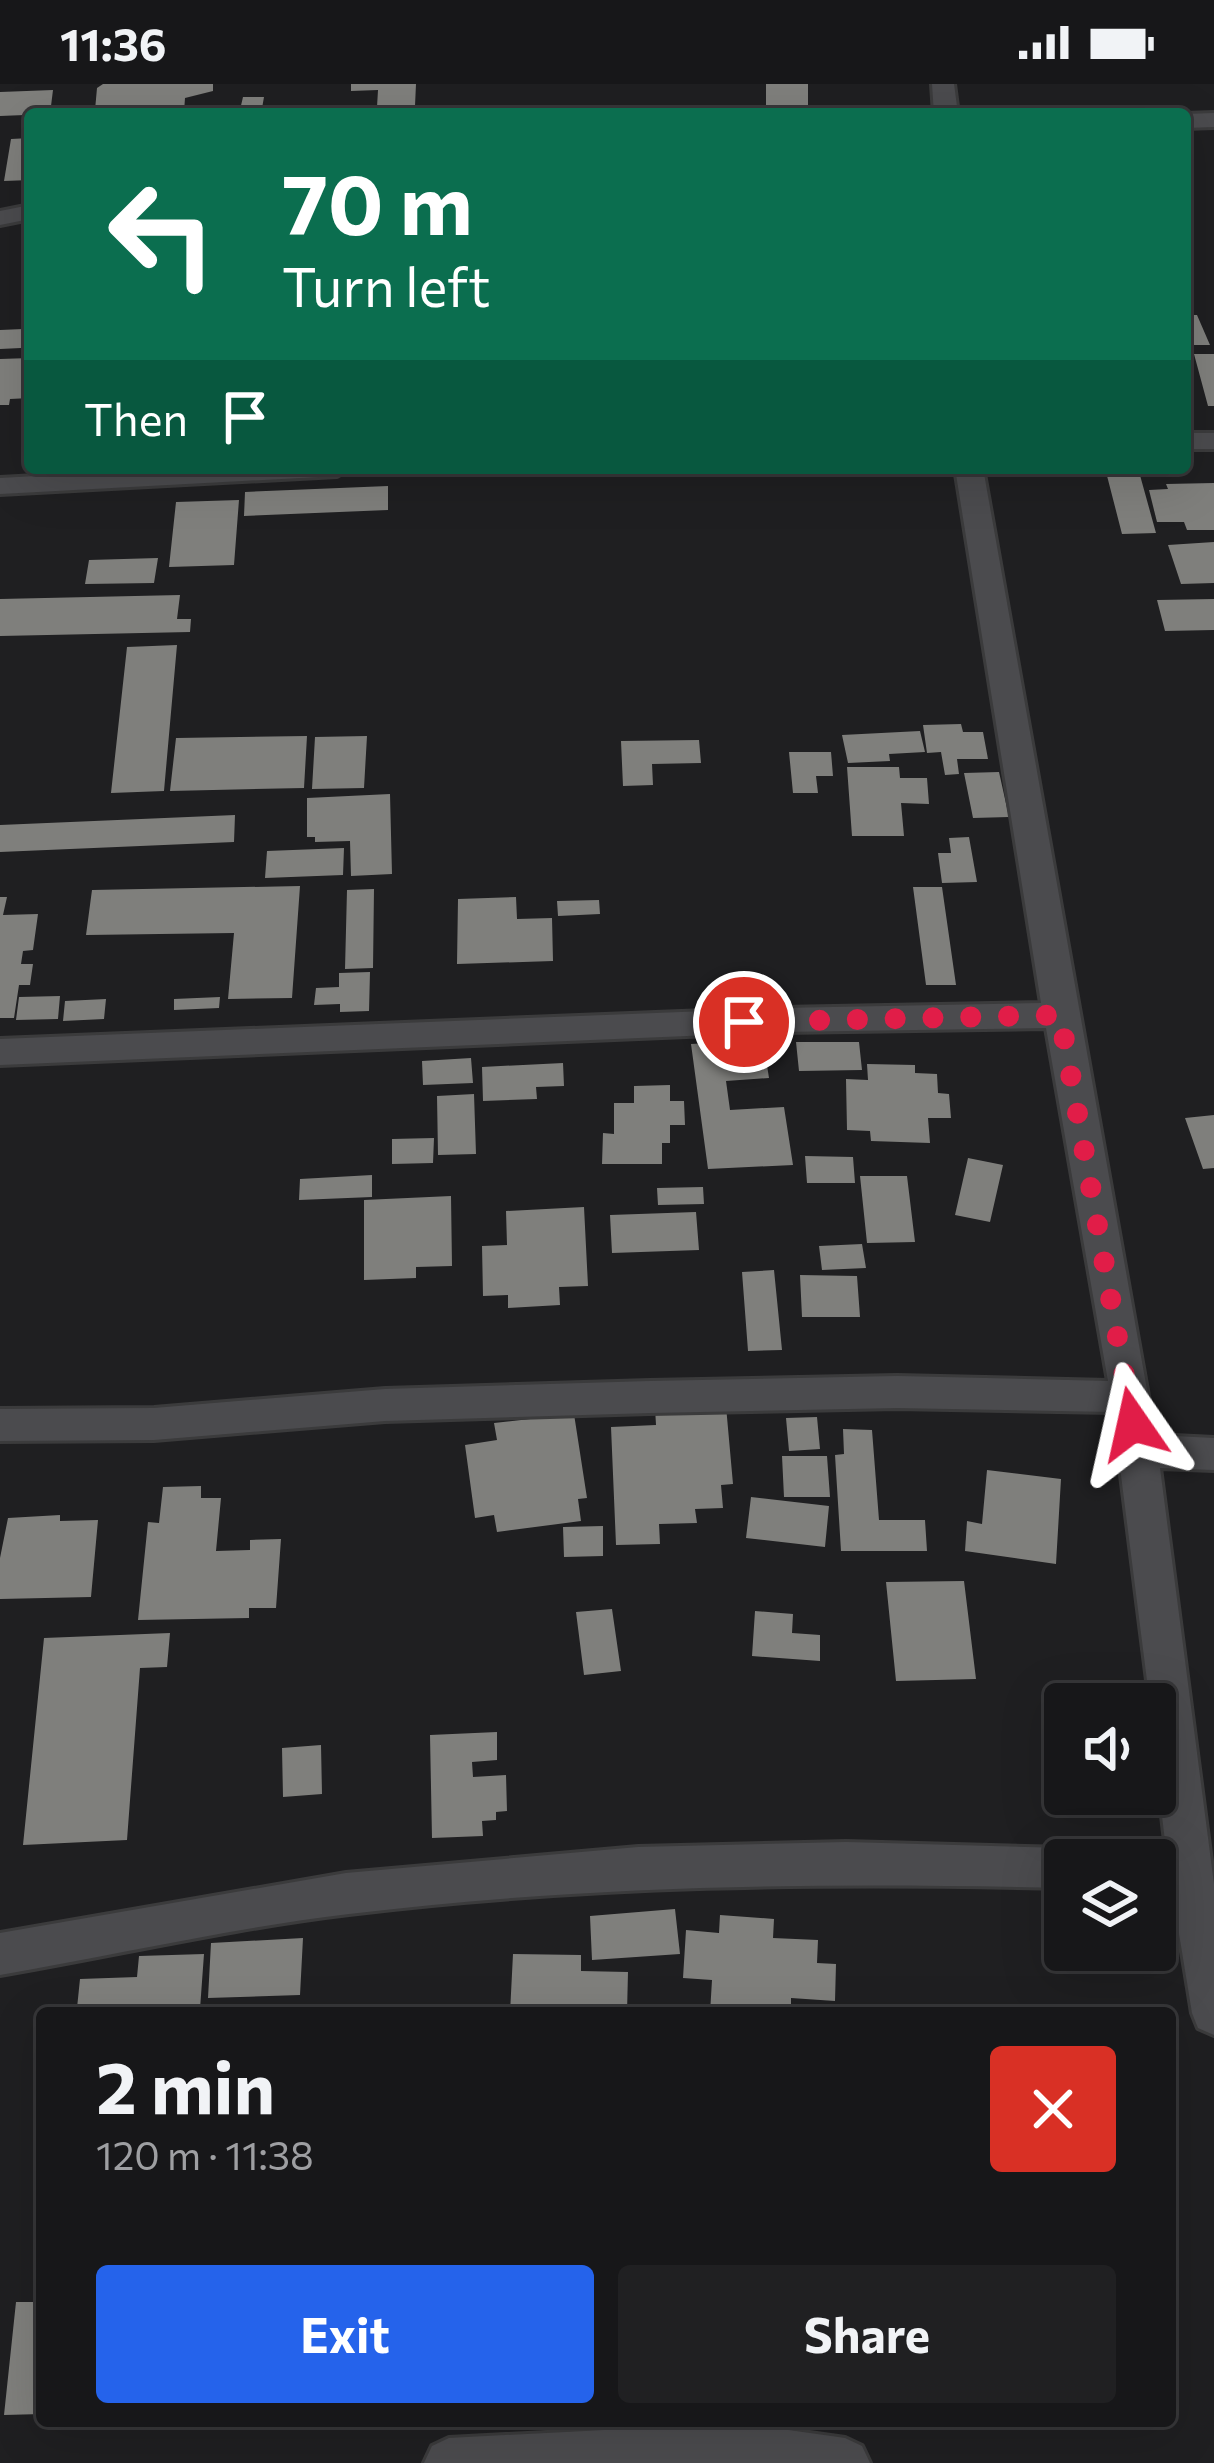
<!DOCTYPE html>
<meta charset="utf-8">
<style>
body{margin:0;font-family:Commissioner,sans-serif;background:#202022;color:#f1f3f6;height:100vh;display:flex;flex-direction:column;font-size:45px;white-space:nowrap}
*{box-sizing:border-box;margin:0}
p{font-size:39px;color:#9e9fa2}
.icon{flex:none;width:66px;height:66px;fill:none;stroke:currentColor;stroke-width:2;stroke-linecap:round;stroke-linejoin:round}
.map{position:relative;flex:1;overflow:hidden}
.side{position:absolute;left:36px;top:1923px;width:1140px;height:420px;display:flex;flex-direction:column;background:#171719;border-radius:12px;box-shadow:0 12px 48px #0002,0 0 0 3px #363638}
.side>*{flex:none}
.hud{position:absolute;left:24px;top:24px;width:1167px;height:366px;border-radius:12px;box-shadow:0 12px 48px #0002,0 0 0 3px #363638;background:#0b6e4f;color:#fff;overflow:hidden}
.fabs{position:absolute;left:1044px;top:1599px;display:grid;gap:24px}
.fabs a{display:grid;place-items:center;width:132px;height:132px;border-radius:12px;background:#171719;box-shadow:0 12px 48px #0002,0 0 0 3px #363638;font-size:60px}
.pin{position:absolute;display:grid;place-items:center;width:102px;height:102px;color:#fff;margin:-51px;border:6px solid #fff;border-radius:50%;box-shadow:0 3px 12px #0007}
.me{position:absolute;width:132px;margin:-66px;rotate:349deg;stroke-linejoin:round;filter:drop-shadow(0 0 9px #0008)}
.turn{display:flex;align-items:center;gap:42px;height:252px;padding:0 60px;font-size:54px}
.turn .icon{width:156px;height:156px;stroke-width:2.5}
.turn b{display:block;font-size:84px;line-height:102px}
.then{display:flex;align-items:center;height:114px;padding:0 60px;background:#0003;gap:24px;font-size:45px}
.round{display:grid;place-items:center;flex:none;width:126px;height:126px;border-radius:12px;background:#202022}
.summary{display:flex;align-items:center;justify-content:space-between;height:204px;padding:0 60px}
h1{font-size:72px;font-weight:700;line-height:90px}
.primary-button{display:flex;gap:24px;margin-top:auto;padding:24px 60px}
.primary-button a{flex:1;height:138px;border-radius:12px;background:#2563eb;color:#fff;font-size:48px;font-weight:700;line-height:138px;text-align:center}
.primary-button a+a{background:#202022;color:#f1f3f6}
.status{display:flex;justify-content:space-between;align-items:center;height:84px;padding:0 60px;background:#171719;direction:ltr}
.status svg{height:33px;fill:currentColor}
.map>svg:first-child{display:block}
</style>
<div class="status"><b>11:36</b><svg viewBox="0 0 49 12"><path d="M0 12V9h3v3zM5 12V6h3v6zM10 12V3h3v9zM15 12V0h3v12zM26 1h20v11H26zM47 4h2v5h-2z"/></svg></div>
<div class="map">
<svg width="1214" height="2379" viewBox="0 0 1214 2379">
<rect width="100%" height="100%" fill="#1f1f21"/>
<path fill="#7f7f7c" d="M103,0H213V7L185,14L184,28L103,30L104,25L95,26L97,4Z
M351,0H416L415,22L377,23L378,6L351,7Z
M766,0H808V27L766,26Z
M53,6L50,30L0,32V8Z
M243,13H264L261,30H239Z
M889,21L891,30H845L843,22Z
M30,54V96L4,97L11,55Z
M1185,231H1197L1210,261H1185Z
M23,245L21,264L0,265V246Z
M1194,270H1214V322H1208Z
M30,274V314L10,315L9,321H0V275Z
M1105,384H1138L1156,449L1122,450Z
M1214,399V446H1187L1184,438H1157L1149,406L1168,405L1166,400Z
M388,402V426L244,432L245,408Z
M239,416L234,481L169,483L176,418Z
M1214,458V499L1181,500L1168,461Z
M158,474L154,499L85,500L89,476Z
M180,511L177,535H191L190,548L0,552V515Z
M1214,515V546L1165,547L1157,516Z
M177,561L164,707L111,709L127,563Z
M961,640L963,648H983L988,675H957L959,690L945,691L941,668L927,669L923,641Z
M920,647L925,668L889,670L890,677L848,679L842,651Z
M307,652L304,704L170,707L176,654Z
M367,652L364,704L312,705L315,653Z
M699,656L701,679L652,680L653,701L623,702L621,657Z
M789,668H831L833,692H816L818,709H793Z
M847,683H899L900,694H927L929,720L901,719L904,752H852Z
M999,688L1009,733L973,734L964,689Z
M390,710L392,790L351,792L350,757L315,758V753H307V714Z
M235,731L234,758L0,768V741Z
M969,753L977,798L942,799L938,769H951L949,754Z
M344,764L343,791L265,794L267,767Z
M300,802L292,914L228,915L234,849L86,851L92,806Z
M913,803H942L956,901H926Z
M374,805L373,884L345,885L347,806Z
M0,813H7L3,831L38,830L33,866L23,867L21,880H33L30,901H19L14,934H0Z
M516,813L517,835L552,834L553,877L457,880L458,815Z
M599,816L600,830L558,832L557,817Z
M370,888L369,927L340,928V920L314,921L316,904L339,903V889Z
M60,912L58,935L16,936L19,913Z
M220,913L219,924L174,926V915Z
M106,915L104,935L63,937L65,917Z
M763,956L769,994L726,997L730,1026L784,1023L793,1081L708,1085L691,960Z
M796,958H859L862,986L799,987Z
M471,974L473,999L423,1001L422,977Z
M563,979L564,1002L536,1003L537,1015L483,1017L482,983Z
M867,980L915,981V989L937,990L938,1009L949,1010L951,1034H928L930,1059L871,1057L870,1047L847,1046L846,995L868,996Z
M670,1001V1017H684L685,1041H670V1059H662V1080H602L603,1049L614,1050V1019H634V1002Z
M474,1010L476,1070L438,1071L437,1012Z
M1214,1031V1084L1203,1085L1185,1034Z
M434,1054L433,1079L392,1080V1055Z
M805,1072L853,1073L855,1099H807Z
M968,1074L1003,1081L990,1138L955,1131Z
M372,1091V1113L299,1116L300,1095Z
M860,1092H907L915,1158L867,1159Z
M703,1103L704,1120L658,1121L657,1104Z
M451,1112L452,1182L416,1183V1194L364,1196V1116Z
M584,1123L588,1202L559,1203L560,1221L508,1224V1211L483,1212L482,1162L507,1161L506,1127Z
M696,1128L699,1166L612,1169L610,1131Z
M862,1160L866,1184L822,1186L819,1162Z
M774,1186L782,1266L748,1267L742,1188Z
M800,1191L857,1192L860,1233H802Z
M726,1322L733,1400L721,1401L723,1424L695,1425L697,1439L659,1440L660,1460L616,1461L611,1343L656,1341L655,1324Z
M574,1330L587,1414L578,1415L581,1437L497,1448L494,1431L475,1434L465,1361L497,1356L494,1339Z
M817,1333L820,1365L789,1367L786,1334Z
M843,1345L872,1346L879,1436H925L927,1467H841L835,1371L844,1370Z
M782,1372H827L830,1413H784Z
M987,1386L1061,1395L1056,1480L965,1467L967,1437L982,1440Z
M201,1402V1414H221L216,1467L250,1466V1456L281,1455L276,1524H249V1534L138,1536L148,1438L159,1439L163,1403Z
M751,1413L829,1422L825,1463L746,1454Z
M60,1431V1437L98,1436L91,1513L0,1515V1474L8,1434Z
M603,1442V1472L564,1473L563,1443Z
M964,1497L976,1595L896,1597L886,1498Z
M612,1525L621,1587L584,1591L576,1528Z
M755,1527L793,1530L792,1549L820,1551V1577L752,1572Z
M170,1549L167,1583L140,1584L127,1756L23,1761L44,1554Z
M497,1648V1676L472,1678L473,1693L506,1691L507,1727L496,1728V1736L482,1737L483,1752L432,1754L430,1651Z
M321,1661L322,1710L283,1713L282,1664Z
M675,1825L680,1870L592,1876L590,1832Z
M720,1831L774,1835L773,1854L818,1856L817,1879L836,1880L835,1917L791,1914V1929H710L712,1896L683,1894L686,1846L719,1849Z
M303,1854L300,1911L208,1914L211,1859Z
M204,1870L200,1925L258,1922L257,1929H68V1925L77,1924L80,1895L137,1893L139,1872Z
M513,1870L581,1871V1887L628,1888L627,1929H510Z
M16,2218H42V2330L4,2331Z"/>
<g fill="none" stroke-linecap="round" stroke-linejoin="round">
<g stroke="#3b3b3c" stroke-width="6">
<path id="minor" d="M932,0H954L958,30H934Z
M1214,29V43L1185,44V30Z
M30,121V135L0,141V127Z
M1185,349H1214V365H1185Z
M181,384H351L337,392L0,410V394Z
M955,384H983L1155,1351L1214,1354V1386L1160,1384L1214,1800V1951L1198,1944L1192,1929C1176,1827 1155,1724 1155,1620H1150L1113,1328L897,1324L650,1329L385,1337L154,1356L0,1357V1325L154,1324L385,1305L650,1297L897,1292L1108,1297L1046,944L781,948L0,981V955L781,924L1041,919Z
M846,1758L1065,1764L1080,1770L1083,1776H1065V1804C825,1798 588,1801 349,1830C232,1844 116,1871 0,1891V1849L346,1789L638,1763Z
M739,2339L845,2354L862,2362L870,2379H424L432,2362L449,2354Z"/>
</g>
<use href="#minor" fill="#4b4b4e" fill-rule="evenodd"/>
</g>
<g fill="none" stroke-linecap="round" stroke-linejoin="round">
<path stroke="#e11d48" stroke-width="21" stroke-dasharray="0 37.8" d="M744,938L1060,931L1133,1340"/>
</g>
</svg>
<div class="fabs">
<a><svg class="icon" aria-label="sound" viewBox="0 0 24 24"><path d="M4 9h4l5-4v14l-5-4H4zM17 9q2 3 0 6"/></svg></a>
<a><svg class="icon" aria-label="layers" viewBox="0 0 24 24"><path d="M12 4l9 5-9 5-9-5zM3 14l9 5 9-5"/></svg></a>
</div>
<div class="pin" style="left:744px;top:938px;background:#d93025"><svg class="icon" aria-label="arrive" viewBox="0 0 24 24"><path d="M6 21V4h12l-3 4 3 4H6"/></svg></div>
<svg class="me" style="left:1133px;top:1340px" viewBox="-20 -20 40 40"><path d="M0-17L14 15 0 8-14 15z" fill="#e11d48" stroke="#fff" stroke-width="4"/></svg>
<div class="hud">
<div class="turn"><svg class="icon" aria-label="left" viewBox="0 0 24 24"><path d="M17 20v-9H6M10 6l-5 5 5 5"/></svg><div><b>70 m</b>Turn left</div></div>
<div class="then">Then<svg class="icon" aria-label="arrive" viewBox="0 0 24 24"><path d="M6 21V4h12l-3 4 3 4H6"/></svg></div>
</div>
<section class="side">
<div class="summary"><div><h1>2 min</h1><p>120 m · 11:38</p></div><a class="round" style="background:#d93025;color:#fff"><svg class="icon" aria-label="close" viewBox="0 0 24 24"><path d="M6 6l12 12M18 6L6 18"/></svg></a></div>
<div class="primary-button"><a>Exit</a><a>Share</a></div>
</section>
</div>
